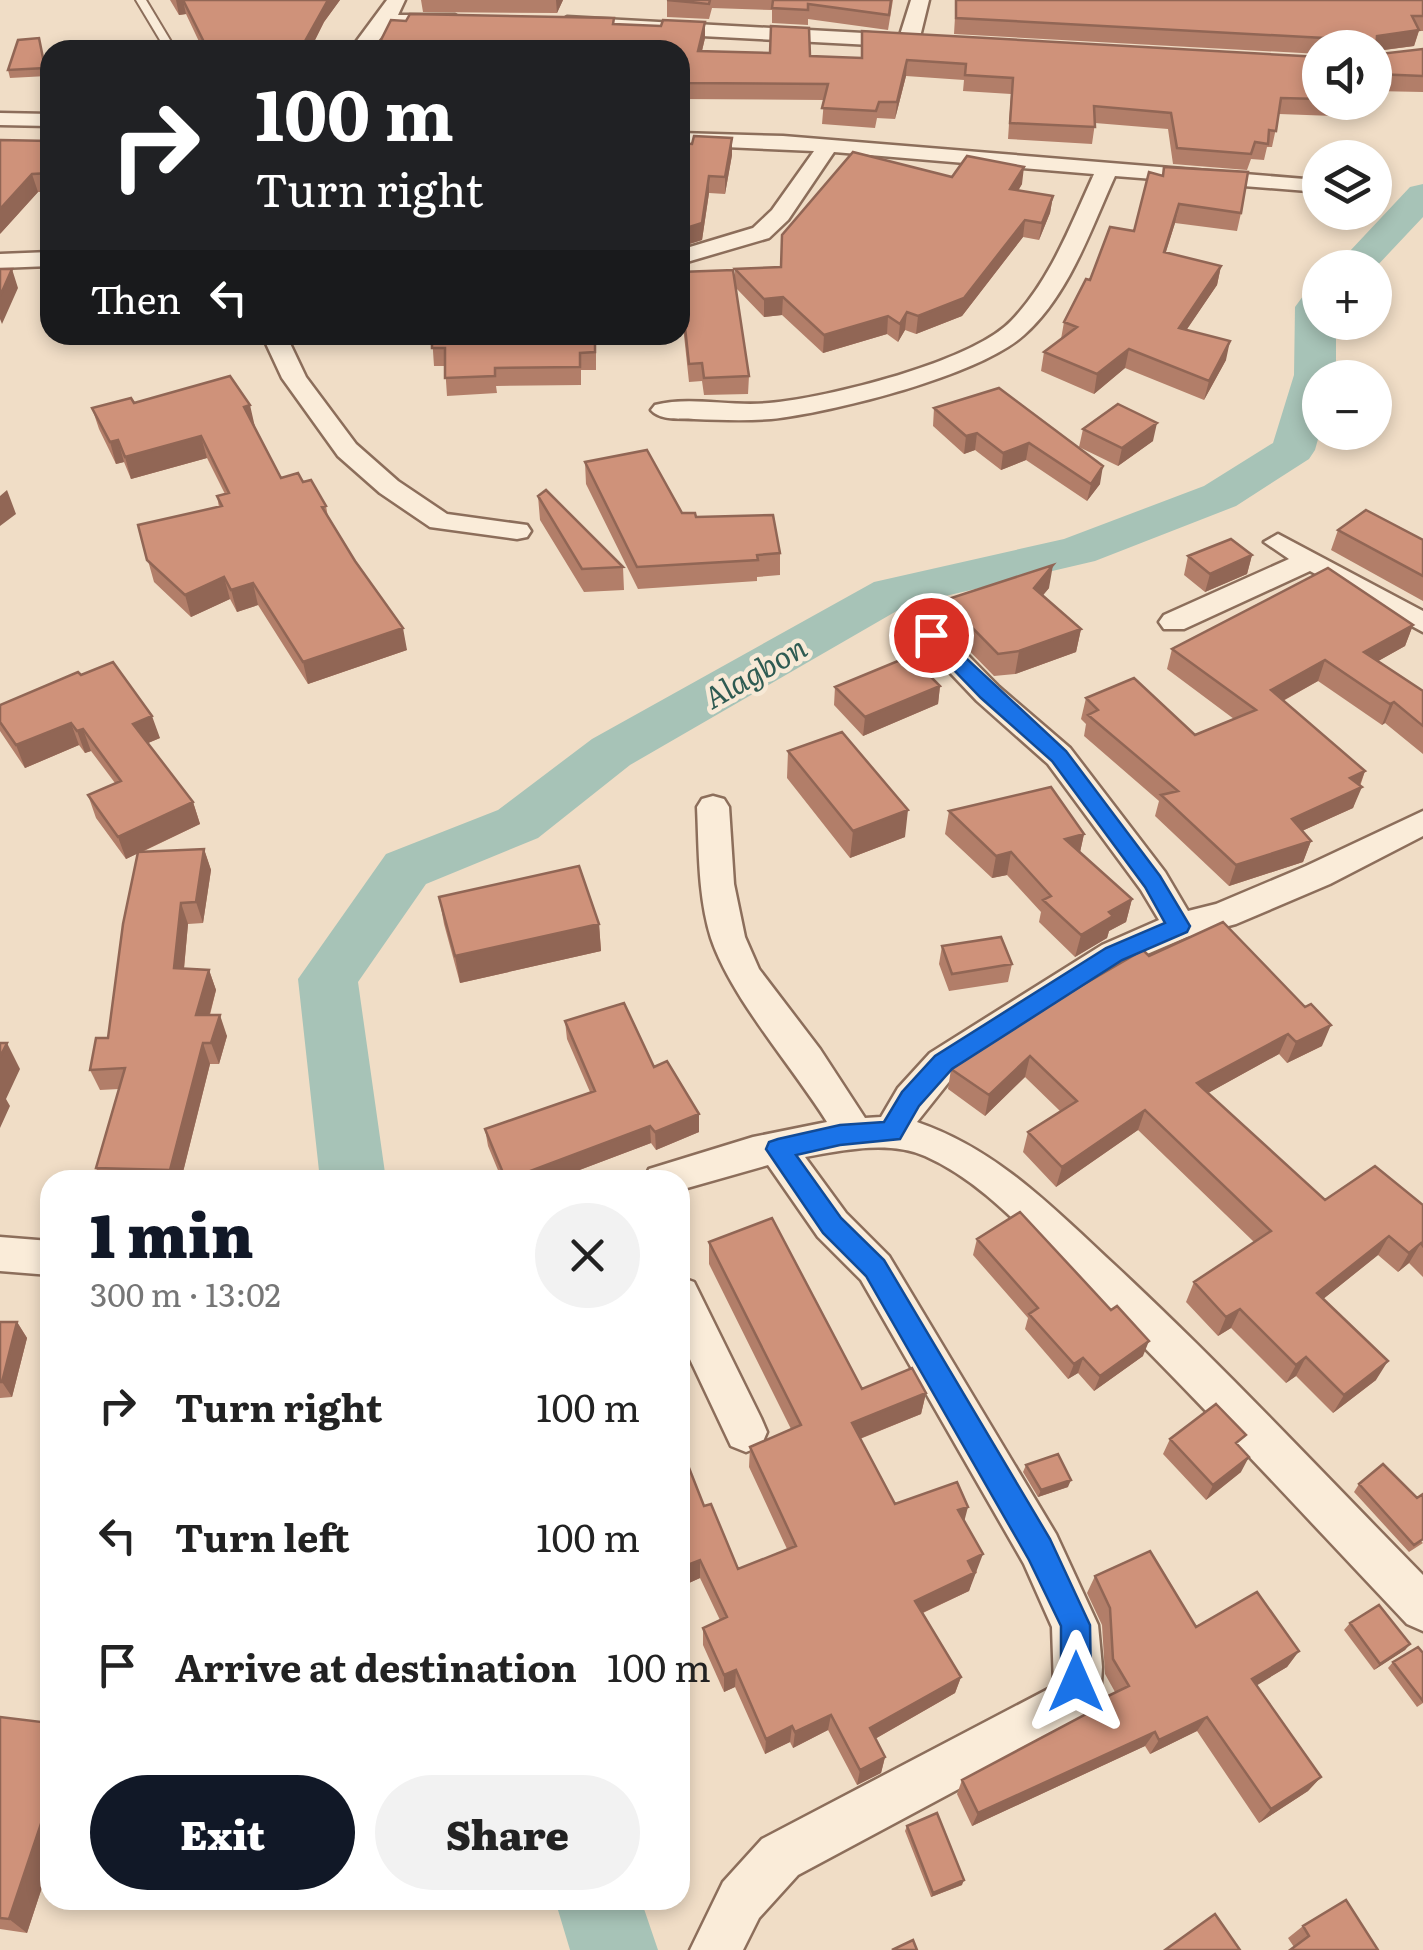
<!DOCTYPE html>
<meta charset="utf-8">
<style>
body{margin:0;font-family:Literata,serif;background:#f2f2f2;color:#222;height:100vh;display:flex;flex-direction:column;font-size:38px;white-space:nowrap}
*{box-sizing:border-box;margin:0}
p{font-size:32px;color:#767676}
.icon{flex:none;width:55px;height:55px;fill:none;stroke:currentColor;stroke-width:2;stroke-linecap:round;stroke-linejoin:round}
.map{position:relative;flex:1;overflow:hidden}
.drawer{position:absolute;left:40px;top:1170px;width:650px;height:740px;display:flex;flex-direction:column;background:#fff;border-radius:30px;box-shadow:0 5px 15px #0003}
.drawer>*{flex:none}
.hud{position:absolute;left:40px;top:40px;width:650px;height:305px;border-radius:30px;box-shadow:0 5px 15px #0003;background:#202124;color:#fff;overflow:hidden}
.fabs{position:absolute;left:1302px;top:30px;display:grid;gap:20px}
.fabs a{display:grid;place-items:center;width:90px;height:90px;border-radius:50%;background:#fff;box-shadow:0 5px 15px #0003;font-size:50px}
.pin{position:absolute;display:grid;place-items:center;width:85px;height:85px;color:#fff;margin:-42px;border:5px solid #fff;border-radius:50%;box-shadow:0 2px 10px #0007}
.me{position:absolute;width:110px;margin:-55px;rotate:0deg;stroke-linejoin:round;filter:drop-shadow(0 0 8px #0008)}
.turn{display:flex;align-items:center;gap:35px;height:210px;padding:0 50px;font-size:45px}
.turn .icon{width:130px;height:130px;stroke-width:2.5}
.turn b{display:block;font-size:70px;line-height:85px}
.then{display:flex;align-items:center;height:95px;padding:0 50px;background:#0003;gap:20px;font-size:38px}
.round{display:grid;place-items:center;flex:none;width:105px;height:105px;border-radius:52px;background:#f2f2f2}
.headline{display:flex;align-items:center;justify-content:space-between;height:170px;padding:0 50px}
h1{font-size:60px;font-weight:800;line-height:75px;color:#111827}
.action{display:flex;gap:20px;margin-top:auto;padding:20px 50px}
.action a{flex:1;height:115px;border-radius:60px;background:#111827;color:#fff;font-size:40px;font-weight:800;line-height:115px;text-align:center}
.action a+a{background:#f2f2f2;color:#222}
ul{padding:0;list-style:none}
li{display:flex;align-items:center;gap:30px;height:130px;padding:0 50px}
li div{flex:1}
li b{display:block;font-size:38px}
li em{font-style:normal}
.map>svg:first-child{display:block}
</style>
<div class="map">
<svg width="1423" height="1950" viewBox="0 0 1423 1950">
<rect width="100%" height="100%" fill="#f0ddc6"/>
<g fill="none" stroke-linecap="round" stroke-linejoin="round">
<path fill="#a7c3b7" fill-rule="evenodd" d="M1423,184V217L1375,268H1334L1410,187Z
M1320,289V322H1336V375L1320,378V432L1315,450L1309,459L1236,506L1095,561L907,605L630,765L538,838L426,884L358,982L386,1180H320L298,979L386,854L498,810L592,739L874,582L1064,539L1204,486L1273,443L1294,375L1295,307L1306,292Z
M555,1900H641L658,1950H570Z"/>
<g stroke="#8c6e5b" stroke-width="4">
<path id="lane" d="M136,0H146L176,50H166Z"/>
</g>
<g stroke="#8c6e5b" stroke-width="5">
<path id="street" d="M387,0H405L398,15H455L464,21L455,27L391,26L370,50H350Z
M911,0H929L919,41L909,47L567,29L558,23L567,17L900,35Z
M0,113L50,114V126L0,125Z
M680,133L783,136L1317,180L1320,192L1115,176C1091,229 1069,295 1024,335C978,376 834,412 771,419C746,421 720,420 694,419C680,418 661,421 651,410L655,405C691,396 732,407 769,403C827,398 973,362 1012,320C1051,279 1071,224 1094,174L834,152L788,220L769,238L680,264V250L753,228L772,210L814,151L680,145Z
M50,252V266L0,268V254Z
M262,335H286L306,377L356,444L398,481L447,514L527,525L531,531L527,537L517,539L430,527L380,493L338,456L282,378Z
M1278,534L1423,611V632L1310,571L1184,629H1164L1159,622L1164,615L1289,559L1264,542Z
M931,626L941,628L999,687L1070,748L1165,872L1188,911L1216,904L1306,866L1423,811V836L1330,884L1236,924L1187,937L1126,963L956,1073L917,1122C999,1150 1055,1210 1118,1268C1223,1366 1322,1472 1423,1575V1631L1407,1624C1296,1507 1187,1387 1071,1275C1026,1233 982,1181 925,1156C889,1140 842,1150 805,1157L846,1213L889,1256L1056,1534L1098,1625L1102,1667L1100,1700L1093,1717L798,1875L759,1918L743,1950H690L723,1882L762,1839L1054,1686L1052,1627L1024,1564L861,1280L818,1237L768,1165L680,1190V1180H644L649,1169L753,1137L827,1122C792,1066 731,998 711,938C698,896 699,851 697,807L702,799L713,796L724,799L729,807L734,884L745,937L759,969L820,1049L865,1118L881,1117L898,1088L930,1053L1102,945L1159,920L1141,890L1048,764L977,701L921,642L916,635L921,628Z
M0,1237L50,1241V1275L0,1271Z
M680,1277L694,1282L761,1418L767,1432L761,1446L746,1452L731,1446L680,1338Z"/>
</g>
<use href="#lane" fill="#faecd9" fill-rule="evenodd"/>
<use href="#street" fill="#faecd9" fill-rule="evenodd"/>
</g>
<path fill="#b27e69" d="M170,0H340L324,22L310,50H203L186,14L179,15Z
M421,0H563L557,13L423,12Z
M667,0H893L888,30L808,19V25L772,23V10L712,8L709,19L667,17Z
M956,0H1423V31H1419L1414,46L1377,51L1380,54L1423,49V92L1375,91V48H1320V54L954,34Z
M705,22V38L702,51L861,58L862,31L1320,57V102H1374L1371,112H1362L1361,117L1279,114L1272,147H1267L1264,160L1251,159L1247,170L1173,164L1168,129L1095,123L1092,144L1008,139L1011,94L963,91L964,80L906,76L895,119L877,118L875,128L822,124L824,100L680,99V50L614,24L661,26Z
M39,38L47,76L10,78L8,70Z
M50,141V192H38L0,234Z
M680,143L732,155L725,194L709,193L702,240L680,247Z
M1149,172L1241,213L1237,231L1175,223L1166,252L1221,266L1217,285L1186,330L1226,360L1204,400L1125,368L1094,394L1041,371L1044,352L1061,339L1064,322L1090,280L1134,231Z
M952,177L1022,184L1018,191L1053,196L1050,213L1039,240L1023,237L962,316L916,334L905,330L898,342L887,334L823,353L782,315L764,317L736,288L749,376L748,394L704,395L702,381L689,382L683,326H680V272L735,280V269L781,267Z
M413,335H596V370H581V385L496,386L497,393L447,396L445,366H434L432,336L414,337Z
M999,388L1100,484L1087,501L1026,460L1001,470L975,450L964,454L933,426L934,408Z
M134,403L255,427L281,478L303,482L326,506L328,517L407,650L308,684L258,605L237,612L230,599L191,617L154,582L138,525L219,507L217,496L225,494L207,458L131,479L124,462L116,464L99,429L92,408Z
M1083,429L1153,441L1118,466L1079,447Z
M585,462L682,513L696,517L780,553V575L757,577V581L638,589L586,484Z
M538,496L623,567L624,590L584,592L540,520Z
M1338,530L1423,540V601L1331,550Z
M1252,555L1247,574L1205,592L1184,575L1188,556Z
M1049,588L1043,595L1081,629L1076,652L1015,674L994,676L942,623L945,600Z
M1413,625L1405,646L1378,661L1423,691V754L1385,723L1382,725L1318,681L1283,701L1365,771L1353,808L1302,831L1311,841L1303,862L1229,886L1155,816L1159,801L1084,736L1086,724L1081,719L1086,698L1195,735L1234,719L1167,669L1172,649Z
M81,675L160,738L148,743L193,802L200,824L142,852L204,849L211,870L203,923L188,924L184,969L209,970L216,990L210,1015L227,1036L219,1064H210L181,1180H101L96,1168L119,1089L100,1090L90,1070L108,1038L138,853L126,859L96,818L88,795L115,783L91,751L85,753L79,745L25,768L0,731V705Z
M940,686L938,704L863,736L834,705L835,687Z
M788,751L905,837L850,858L787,778Z
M949,811L1084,834L1080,852L1132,899L1126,922L1109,931L1107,938L1075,957L1039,922L1041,912L1007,875L992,878L945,834Z
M439,897L599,924L601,951L460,983L444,924Z
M942,946L1012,964L1008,982L949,991L939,964Z
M1149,956L1322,1046L1287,1063L1279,1054L1208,1093L1325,1200L1423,1205V1277L1409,1263L1398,1272L1378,1255L1323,1299L1376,1380L1333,1413L1296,1376L1286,1383L1231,1328L1218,1336L1186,1302L1194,1282L1254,1242L1138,1130L1056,1187L1023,1152L1028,1132L1060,1111L1025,1077L985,1116L948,1089L951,1069Z
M565,1021L654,1067L699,1132L656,1150L651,1143L553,1180H502L488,1146L485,1129L590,1092L567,1039Z
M977,1239L1143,1356L1094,1391L1078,1373L1068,1379L1025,1329L1028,1318L973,1255Z
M709,1242L862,1389L926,1393L921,1414L860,1439L895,1504L964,1521L977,1573L974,1574L969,1591L923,1613L961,1677L955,1693L875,1739L885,1757L881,1773L857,1785L828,1730L793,1748L790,1742L765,1754L735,1687L724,1692L703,1645V1628L720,1620L700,1578L680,1587V1445L704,1506L738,1569L787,1549L749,1467L750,1447L791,1429L709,1264Z
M0,1322H17L27,1338L12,1397L0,1398Z
M1170,1439L1240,1447L1241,1472L1206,1500L1163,1454Z
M1026,1465L1068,1487L1038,1497L1023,1472Z
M1359,1484L1423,1543L1409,1552L1354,1492Z
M1095,1576L1196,1627L1299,1651L1287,1667L1256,1685L1321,1777L1308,1791L1259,1823L1197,1731L1150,1754L1145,1746L972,1826L957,1794L962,1780L1103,1705L1115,1692L1105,1674L1102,1625L1087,1593Z
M1350,1623L1410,1644L1405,1650L1374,1670L1344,1630Z
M1423,1653V1703L1417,1707L1388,1668L1393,1662Z
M0,1717L50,1723V1863L27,1933L0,1929Z
M907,1826L962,1885L931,1897L905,1831Z
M1303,1926L1378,1950L1294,1947L1288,1938Z"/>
<path fill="#916655" d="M176,0H183L186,14L179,15Z
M328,0H340L324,22L310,50H300Z
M556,0H563L557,13Z
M705,22V38L698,67V51Z
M1419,30L1414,46L1375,51L1377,36Z
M907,60L906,76L895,119L897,102Z
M732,138V155L725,194V177Z
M1024,167L1022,184L1008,207L1010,189Z
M32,174L38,192L0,234V209Z
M709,176V193L702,240L680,247V230Z
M1053,196L1050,213L1039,240L1042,223Z
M1179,204L1175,223L1160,270L1164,252Z
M1025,220L1023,237L962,316L916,334L918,316Z
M1221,266L1217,285L1175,347L1179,328Z
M12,269L18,288L2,324L0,319V296Z
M783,297L782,315L764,317V299Z
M680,309H683V326H680Z
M907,312L905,330L898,342L900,324Z
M888,316L887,334L823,353L824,335Z
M1230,341L1226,360L1204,400L1209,381Z
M1129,349L1125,368L1094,394L1097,374Z
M250,405L255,427L244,407Z
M1157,423L1153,441L1118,466L1122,448Z
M977,433L975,450L964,454L966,436Z
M201,436L207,458L131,479L125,457Z
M118,440L124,462L116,464L110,442Z
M1029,443L1026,460L1001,470L1003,453Z
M1103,466L1100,484L1087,501L1091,484Z
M7,490L16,514L0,526V496Z
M1252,555L1247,574L1205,592L1210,574Z
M1053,565L1049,588L1030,611L1034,588Z
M224,577L230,599L191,617L185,595Z
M253,583L258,605L237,612L231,590Z
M1413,625L1405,646L1357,673L1364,652Z
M403,628L407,650L308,684L303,662Z
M1081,629L1076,652L1015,674L1019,651Z
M1325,660L1318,681L1264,711L1271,690Z
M940,686L938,704L863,736L865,717Z
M1394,702L1385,723L1382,725L1390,704Z
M152,716L160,738L141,746L133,724Z
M71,723L79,745L25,768L16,745Z
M83,729L91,751L85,753L77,731Z
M1365,771L1358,789L1362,787L1353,808L1284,839L1292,819L1350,778Z
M193,802L200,824L126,859L118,837Z
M908,810L905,837L850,858L853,831Z
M1084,834L1079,857L1065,839Z
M1311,841L1303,862L1229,886L1236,865Z
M204,849L211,870L203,923L196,902Z
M1011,852L1007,875L992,878L996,856Z
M1132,899L1126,922L1109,931L1107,938L1075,957L1081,935L1109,912Z
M181,903L188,924L182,989L174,968Z
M599,924L601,951L460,983L455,956Z
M209,970L216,990L204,1035L196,1015Z
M220,1015L227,1036L219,1064L211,1043Z
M1331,1025L1322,1046L1287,1063L1296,1042Z
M1288,1034L1279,1054L1190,1103L1197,1083Z
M7,1043L20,1069L6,1099L10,1106L0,1128V1057Z
M203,1043L210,1064L181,1180H174L170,1170Z
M1030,1056L1025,1077L985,1116L989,1095Z
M1145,1110L1138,1130L1056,1187L1062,1167Z
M699,1114V1132L656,1150L655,1132Z
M650,1126L651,1143L553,1180H506Z
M1389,1236L1378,1255L1307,1312L1317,1293Z
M1421,1243L1409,1263L1398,1272L1409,1253Z
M1240,1309L1231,1328L1218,1336L1226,1317Z
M17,1322L27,1338L12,1397L2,1382Z
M1149,1341L1143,1356L1094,1391L1100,1376Z
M1306,1357L1296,1376L1286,1383L1296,1365Z
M1083,1358L1078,1373L1068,1379L1074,1364Z
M1388,1361L1376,1380L1333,1413L1344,1395Z
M926,1393L921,1414L849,1443L852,1423Z
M1249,1457L1241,1472L1206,1500L1213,1485Z
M1071,1480L1068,1487L1038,1497L1041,1490Z
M968,1507L963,1526L958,1510Z
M983,1554L969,1591L911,1618L915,1601L968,1561Z
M700,1560V1578L680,1587V1568Z
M1410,1644L1405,1650L1374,1670L1380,1664Z
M1299,1651L1287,1667L1241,1695L1252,1679Z
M736,1670L735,1687L724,1692V1675Z
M961,1677L955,1693L866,1744L870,1728Z
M831,1715L828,1730L793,1748L795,1732Z
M1207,1717L1197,1731L1150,1754L1159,1740Z
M792,1726L790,1742L765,1754L766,1739Z
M1155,1732L1145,1746L972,1826L978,1813Z
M885,1757L881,1773L857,1785L860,1770Z
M1321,1777L1308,1791L1259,1823L1271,1809Z
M50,1797V1863L27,1933L9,1919Z
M964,1880L962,1885L931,1897L933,1893Z"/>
<path fill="#cf927a" stroke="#916655" stroke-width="2.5" d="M183,0H328L300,50H208Z
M667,0H710L709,4Z
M773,0H891L889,15L808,4V10L772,8Z
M956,0H1423V16H1412L1419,30L1377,36L1376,50L1380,54L1423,49V76L1375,74V48H1326L1324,38L956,18Z
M410,14L614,18L613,24L661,26L663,20L705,22L698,51L770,53L771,26L809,28L810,56L862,58V31L1320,57V99L1281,98L1276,131L1269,130L1268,144L1255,142L1251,154L1177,148L1171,113L1094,106L1095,127L1010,123L1013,78L965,75L966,64L907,60L897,102H879L876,111L822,108L828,84L680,83V50H376L391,20L406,21Z
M39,38L45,68L8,70L18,40Z
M694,136L732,138L725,177L709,176L702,223L680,230V143L692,144Z
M0,140L50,141V173L32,174L0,209Z
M853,152L952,177L967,156L1024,167L1010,189L1053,196L1042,223L1025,220L964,298L918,316L907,312L900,324L888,316L824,335L783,297L764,299L735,269L781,267L782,235Z
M1164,167L1248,172L1241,213L1179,204L1164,252L1221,266L1179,328L1230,341L1209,381L1129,349L1097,374L1044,352L1077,327L1064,322L1086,279L1090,280L1110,227L1134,231L1149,172L1163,176Z
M0,269H12L0,296Z
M733,270L749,376L704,378L702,363L689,364L683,309H680V272Z
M432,335H595V352L580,353V367L495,368V376L445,378V348H432Z
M230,376L250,405L244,407L281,478L298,473L303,482L311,480L326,506L322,507L355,561L403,628L303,662L253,583L231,590L224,577L185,595L147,560L138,525L222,506L217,496L229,493L201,436L125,457L118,440L110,442L92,408L131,398L134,403Z
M999,388L1103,466L1091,484L1029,443L1003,453L977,433L966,436L934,408Z
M1118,404L1157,423L1122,448L1083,429Z
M647,450L682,513H695L696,517L773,515L780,553L757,555L758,560L637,567L585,462Z
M546,490L623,567L582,569L538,496Z
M1366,510L1423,540V576L1338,530Z
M1231,539L1252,555L1210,574L1188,556Z
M1053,565L1034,588L1081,629L1019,651L998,654L945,600Z
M1328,568L1413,625L1364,652L1423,691V726L1394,702L1390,704L1325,660L1271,690L1365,771L1350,778L1362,787L1292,819L1311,841L1236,865L1161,795L1178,791L1088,715L1098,710L1086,698L1134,678L1195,735L1256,710L1172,649Z
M910,656L940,686L865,717L835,687Z
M113,662L152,716L133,724L193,802L118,837L88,795L121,781L83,729L77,731L71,723L16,745L0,722V705L78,672L81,675Z
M842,732L908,810L853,831L788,751Z
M1051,787L1084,834L1065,839L1132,899L1109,912L1113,916L1081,935L1043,900L1051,896L1011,852L996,856L949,811Z
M204,849L196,902L181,903L174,968L209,970L196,1015H220L211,1043H203L170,1170L96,1168L125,1068L90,1070L96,1038H108L123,924L138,852Z
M579,866L599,924L455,956L439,897Z
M1223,922L1305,1007L1311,1004L1331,1025L1296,1042L1288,1034L1197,1083L1325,1200L1375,1166L1423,1205V1246L1421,1243L1409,1253L1389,1236L1317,1293L1388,1361L1344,1395L1306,1357L1296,1365L1240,1309L1226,1317L1194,1282L1271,1231L1145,1110L1062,1167L1028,1132L1077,1101L1030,1056L989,1095L951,1069L962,1055L1143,950L1149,956Z
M1001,937L1012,964L952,974L942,946Z
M624,1003L654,1067L667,1061L699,1114L655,1132L650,1126L506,1180L485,1129L595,1091L565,1021Z
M0,1043H7L0,1057Z
M1020,1212L1111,1310L1117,1306L1149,1341L1100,1376L1083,1358L1074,1364L1029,1314L1038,1308L977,1239Z
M772,1218L862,1389L912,1368L926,1393L852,1423L895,1504L957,1482L968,1507L958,1510L983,1554L968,1561L974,1573L915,1601L961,1677L870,1728L885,1757L860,1770L831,1715L795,1732L792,1726L766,1739L736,1670L724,1675L703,1628L727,1617L700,1560L680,1568V1445L704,1506L711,1504L738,1569L796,1546L750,1447L801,1425L709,1242Z
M0,1322H17L2,1382H0Z
M1216,1404L1246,1435L1236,1443L1249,1457L1213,1485L1170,1439Z
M1058,1454L1071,1480L1041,1490L1026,1465Z
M1383,1464L1417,1498L1423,1494V1539L1414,1545L1359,1484Z
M1150,1551L1196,1627L1257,1592L1299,1651L1252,1679L1321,1777L1271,1809L1207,1717L1159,1740L1155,1732L978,1813L962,1780L1103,1705L1108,1696L1129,1686L1113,1659L1110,1608L1095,1576Z
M1379,1605L1410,1644L1380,1664L1350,1623Z
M1418,1647L1423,1653V1701L1393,1662Z
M0,1717L50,1723V1797L9,1919L0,1918Z
M937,1813L964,1880L933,1893L907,1826Z
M1346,1900L1378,1950H1290L1309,1936L1303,1926Z
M1215,1914L1240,1950H1165Z
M913,1940L917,1950H892Z"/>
<path fill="#1a73e8" stroke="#114b97" stroke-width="2.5" d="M931,629L937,631L1066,751L1160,876L1190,926L1187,932L1122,960L952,1069L919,1106L900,1139L840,1145L796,1155L841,1218L884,1260L1050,1539L1090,1625L1091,1682L1087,1692L1076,1697L1065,1692L1061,1682V1626L1029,1560L866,1276L823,1233L766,1149L769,1142L778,1139L840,1125L884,1122L902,1092L935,1056L1106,948L1165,923L1145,887L1052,761L981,698L924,639L921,635Z"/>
<g text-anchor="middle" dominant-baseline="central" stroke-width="9" stroke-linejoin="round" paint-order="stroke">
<g font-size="30" font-style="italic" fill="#2e5b52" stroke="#f7e9d6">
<text transform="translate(754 671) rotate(-30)">Alagbon</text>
</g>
</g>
</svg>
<div class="fabs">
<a><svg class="icon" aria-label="sound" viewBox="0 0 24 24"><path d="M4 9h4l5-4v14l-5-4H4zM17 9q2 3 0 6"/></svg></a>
<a><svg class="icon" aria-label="layers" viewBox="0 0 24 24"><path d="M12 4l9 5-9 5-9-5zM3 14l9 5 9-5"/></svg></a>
<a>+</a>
<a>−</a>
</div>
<div class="pin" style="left:931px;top:635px;background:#d93025"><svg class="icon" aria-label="arrive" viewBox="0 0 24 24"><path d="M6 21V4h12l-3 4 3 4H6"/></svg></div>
<svg class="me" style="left:1076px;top:1682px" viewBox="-20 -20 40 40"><path d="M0-17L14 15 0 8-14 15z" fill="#1a73e8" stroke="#fff" stroke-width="4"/></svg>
<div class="hud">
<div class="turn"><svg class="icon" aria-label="right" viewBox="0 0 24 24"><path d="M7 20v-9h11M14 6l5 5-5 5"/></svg><div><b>100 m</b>Turn right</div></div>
<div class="then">Then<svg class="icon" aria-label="left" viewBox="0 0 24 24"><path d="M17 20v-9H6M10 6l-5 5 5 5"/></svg></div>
</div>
<section class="drawer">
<div class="headline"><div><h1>1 min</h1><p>300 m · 13:02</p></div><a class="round"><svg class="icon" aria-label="close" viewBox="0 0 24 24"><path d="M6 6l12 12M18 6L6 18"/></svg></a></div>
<ul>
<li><svg class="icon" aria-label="right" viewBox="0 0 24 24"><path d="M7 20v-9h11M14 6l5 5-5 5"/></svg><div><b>Turn right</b></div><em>100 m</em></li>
<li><svg class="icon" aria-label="left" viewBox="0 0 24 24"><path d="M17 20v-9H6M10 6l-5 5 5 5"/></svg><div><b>Turn left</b></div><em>100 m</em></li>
<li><svg class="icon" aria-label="arrive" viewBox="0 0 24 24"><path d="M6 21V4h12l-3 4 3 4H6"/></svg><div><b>Arrive at destination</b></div><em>100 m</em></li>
</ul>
<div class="action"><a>Exit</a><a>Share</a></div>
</section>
</div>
